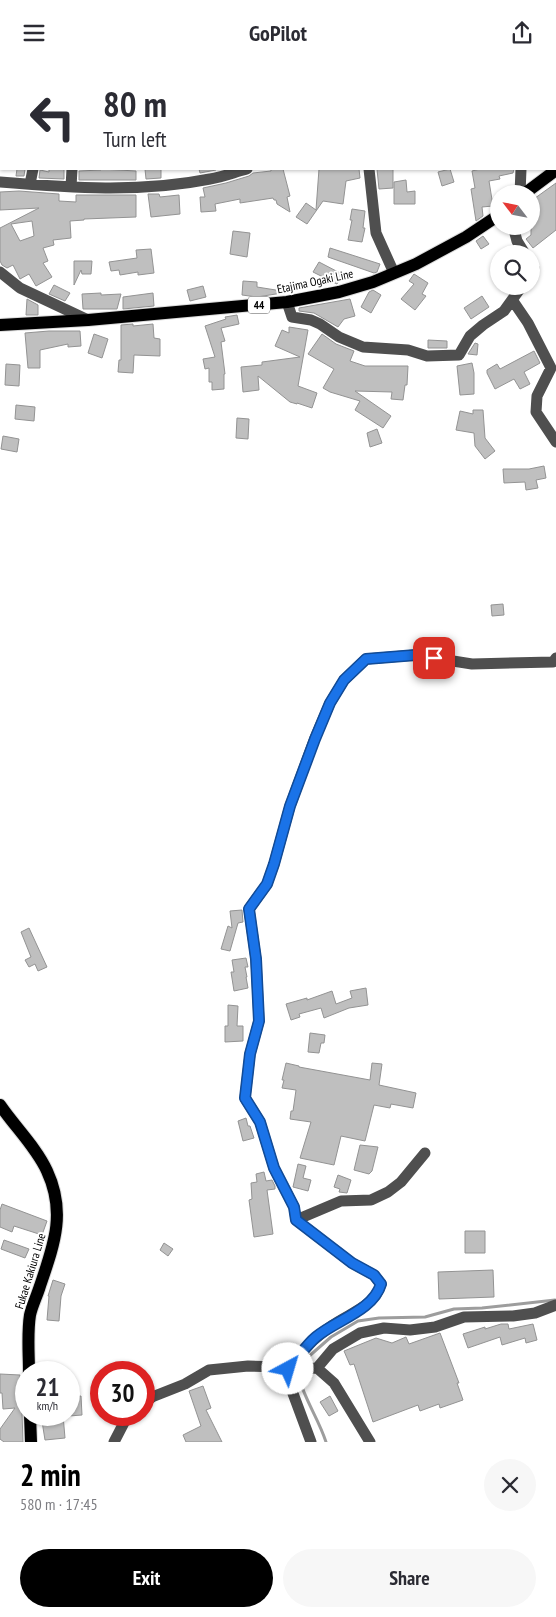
<!DOCTYPE html>
<meta charset="utf-8">
<style>
body{margin:0;font-family:"PT Sans Narrow",sans-serif;background:#f7f7f7;color:#2b2b33;height:100vh;display:flex;flex-direction:column;font-size:19px;white-space:nowrap}
*{box-sizing:border-box;margin:0}
p{font-size:16px;color:#7c7c81}
.icon{flex:none;width:28px;height:28px;fill:none;stroke:currentColor;stroke-width:2;stroke-linecap:round;stroke-linejoin:round}
.map{position:relative;height:1377px;overflow:hidden}
.side{display:flex;flex-direction:column;background:#fff;flex:1}
.side>*{flex:none}
.top-card{position:absolute;left:0px;top:0px;width:556px;height:105px;box-shadow:0 1px 4px #0004;background:#fff;color:#2b2b33;overflow:hidden}
.needle{width:32px;rotate:302deg}
.controls{position:absolute;left:490px;top:120px;display:grid;gap:10px}
.controls a{display:grid;place-items:center;width:50px;height:50px;border-radius:50%;background:#fff;box-shadow:0 1px 4px #0004;font-size:25px}
.speed{position:absolute;left:15px;top:1296px;display:flex;gap:10px;font-size:25px;font-weight:700;text-align:center}
.speed>*{display:grid;place-content:center;width:65px;height:65px;border-radius:50%;background:#fff;box-shadow:0 1px 4px #0004;line-height:1}
.speed small{font-size:12px;font-weight:400}
.speed .limit{border:8px solid #d22;background:#fff;color:#111}
.pin{position:absolute;display:grid;place-items:center;width:42px;height:42px;color:#fff;margin:-21px;border-radius:10px;box-shadow:0 2px 8px #0006}
.me{position:absolute;width:55px;margin:-28px;rotate:39deg;stroke-linejoin:round;filter:drop-shadow(0 0 4px #0008)}
.turn{display:flex;align-items:center;gap:18px;height:105px;padding:0 20px;font-size:22px}
.turn .icon{width:65px;height:65px;stroke-width:2.5}
.turn b{display:block;font-size:35px;line-height:42px}
.round{display:grid;place-items:center;flex:none;width:52px;height:52px;border-radius:26px;background:#f7f7f7}
.head{display:flex;align-items:center;justify-content:space-between;height:85px;padding:0 20px}
h1{font-size:30px;font-weight:600;line-height:38px;color:#000}
.primary-button{display:flex;gap:10px;margin-top:auto;padding:10px 20px}
.primary-button a{flex:1;height:58px;border-radius:30px;background:#000;color:#fff;font-size:20px;font-weight:600;line-height:58px;text-align:center}
.primary-button a+a{background:#f7f7f7;color:#2b2b33}
header{display:flex;justify-content:space-between;align-items:center;height:65px;padding:0 20px;background:#fff;font-size:22px;font-weight:600}
.map>svg:first-child{display:block}
</style>
<header><svg class="icon" aria-label="menu" viewBox="0 0 24 24"><path d="M4 6h16M4 12h16M4 18h16"/></svg>GoPilot<svg class="icon" aria-label="share" viewBox="0 0 24 24"><path d="M12 15V3M7 8l5-5 5 5M5 13v7h14v-7"/></svg></header>
<div class="map">
<svg width="556" height="1377" viewBox="0 0 556 1377">
<rect width="100%" height="100%" fill="#fff"/>
<path fill="#9d9d9d" d="M141,0H260V1H141Z"/>
<g fill="none" stroke-linecap="round" stroke-linejoin="round">
<path stroke="#9d9d9d" stroke-width="3" d="M304,1301L307,1293L331,1272L358,1256L379,1253L425,1252L454,1244L482,1243L555,1235
M301,1307L299,1313C305,1335 319,1355 326,1377"/>
</g>
<path fill="#bfbfbf" stroke="#939393" fill-rule="evenodd" d="M17,104H25L24,111H16Z
M49,104H64V114L39,113L40,105L49,107Z
M101,104L136,106V115H79V106L101,105Z
M145,104H161V113L146,114Z
M199,104H216V105L200,108Z
M271,104H283L290,131L287,132L290,147L277,139L276,135H274L273,133L240,138V134L215,139L216,146L201,147L200,132H205L203,123L226,118L249,111L253,108L271,106Z
M319,104H359L360,113L346,116L343,139L323,136L307,159L296,152L306,138L316,145Z
M377,104H393V123L379,124Z
M450,104L454,117L442,121L438,107Z
M480,104H514L513,108L499,111L500,114L489,116L493,141L482,142L483,151L476,156L471,124L475,123L472,106Z
M406,115L407,127L415,126V139H394V117Z
M556,118V165L533,183L526,174L531,170V136Z
M19,126L59,129V136L76,137V130H136V152L84,154V155L70,156L71,173L53,175L54,180L43,183L48,196L43,198L52,212L36,221L29,209L20,214L13,200L7,203L2,200L0,196V163L39,143L0,145V127ZM32,156L34,171L20,176L11,159Z
M148,129H159L160,132L179,130L180,149L151,152Z
M352,144L365,146L363,163H365L362,177L348,175L352,155H350Z
M233,166L250,168L247,192L230,189Z
M483,171L489,179L481,184L476,176Z
M330,183L380,199L377,207L374,208L328,192Z
M151,184L154,208L138,210V207L120,210L119,205L111,206L109,197L137,193L136,185Z
M74,196H92L91,209H82L81,205L74,220Z
M319,197L342,209L337,219L313,207Z
M414,209L428,218L422,229L426,231L415,245L401,234L414,219L409,216Z
M243,216L257,217V222L282,226V228L257,232L242,230Z
M54,220L70,228L65,236L49,229Z
M203,221L206,232L190,236L187,225Z
M373,225L381,230L371,248L361,242L369,227Z
M101,228V230L121,229L117,244H83L82,229Z
M153,228L154,241L123,244V232Z
M482,231L489,242L471,254L464,243Z
M27,234L38,240V250H26Z
M350,234L355,251L344,254L338,262L314,248L299,246V243Z
M237,250L239,259L221,263L225,276L221,277L225,309H224V324L212,325V317H209V303L205,304L203,294L215,292L205,261L226,254L225,252Z
M133,259V261L153,259L154,273L160,274V291L134,290L133,308L118,307L119,295H121V260Z
M289,262L308,265L298,321L317,328L312,343L297,338V339L290,337L258,311L259,325L243,327L241,302L262,300V297L300,292L275,281L282,265L289,268Z
M49,266H80L81,281L68,282V279L40,285V303H28L25,268Z
M94,269L108,274L102,293L88,288Z
M322,269L336,279L354,286L350,296L365,301H408L407,320H405L403,335L391,334L392,327L355,326L391,351L383,363L355,345L360,336L330,327L323,323L334,304L308,289Z
M428,275L447,276V283H428Z
M475,278L478,279L477,290L468,289Z
M534,286L540,298L524,307L530,319L520,324L514,314L495,324L487,308V305L497,299L500,304Z
M472,298L474,308V329L460,330L457,301Z
M6,299L20,300L19,321L5,320Z
M16,340L35,342L34,356L15,354Z
M473,345H483L485,373L495,386L485,394L475,381L474,368L456,365L460,346L473,349Z
M237,353L249,354L248,374L236,373Z
M377,364L382,378L370,382L367,368Z
M3,371L19,374L17,387L1,384Z
M544,401L546,413L536,415L538,423L526,425L525,417L504,418L503,404H529Z
M503,539L504,550L492,551L491,540Z
M242,845L243,857L238,858L230,886L221,884L228,861L232,863L230,846Z
M29,863L47,902L38,906L35,899L29,902L25,895L31,892L21,867Z
M246,893L248,902H245L247,912H246L248,923L234,926L231,907H234L232,895Z
M366,923L368,940L349,943L324,953L321,943L299,949L300,952L291,955L286,939L307,933V935L332,926L336,939L352,933L350,926Z
M228,940L238,941L237,961H243V976L225,977V961H228Z
M310,968L325,970L324,978H321L319,988L308,987Z
M286,998L299,1001V1002L370,1015L372,998L382,999L379,1020L416,1028L413,1043L391,1039L390,1043L374,1040L365,1076L341,1071L334,1100L300,1093L311,1057L290,1054L291,1046H293L296,1025L282,1023L284,1015H282Z
M246,1053L248,1061H250L254,1073L243,1076L238,1056Z
M360,1080L378,1082L372,1106L369,1109L354,1105Z
M298,1099L306,1101L303,1113L311,1115L308,1126L293,1122Z
M264,1107L266,1116L272,1115L275,1121V1124L267,1125L273,1169L254,1172L249,1135L252,1134L251,1118L257,1117L256,1109Z
M338,1110L351,1115L347,1128L339,1127L340,1124L334,1122Z
M2,1139L47,1156L42,1170L14,1161L12,1167L0,1162V1145Z
M465,1166H485V1188H465Z
M4,1175L29,1184L25,1193L1,1184Z
M164,1178L173,1184L168,1191L160,1185Z
M493,1205L494,1232L439,1234L438,1207Z
M53,1215L65,1219L61,1231L59,1256L47,1255L49,1231H48Z
M501,1259H508L509,1264L533,1259L537,1275L526,1278L525,1273L502,1280L500,1272L468,1283L463,1269L485,1262V1264Z
M440,1268L459,1318H457L463,1335L440,1343L439,1339L420,1346L418,1340L373,1357L354,1299L350,1300L344,1286L376,1273L392,1278L406,1272L409,1279Z
M0,1309L20,1310V1316H23L22,1329H19L22,1348L23,1377H4L0,1374V1364L15,1343L3,1344L2,1328H0Z
M203,1321L211,1343L206,1345L222,1377H186L183,1370L201,1361L189,1326Z
M81,1331L82,1350L69,1351L70,1332Z
M330,1331L338,1346L329,1351L320,1337Z
M41,1350H63L65,1373L45,1375Z"/>
<g fill="none" stroke-linecap="round" stroke-linejoin="round">
<g stroke="#dbdbdb" stroke-width="14">
<path id="major" d="M524,129L556,105
M0,260L88,255L287,237L339,227L373,217L416,199L466,172L499,150
M0,1040C15,1062 36,1082 47,1106C67,1149 53,1182 39,1224C36,1233 32,1241 30,1250C27,1269 29,1289 29,1308
M30,1350L31,1377"/>
</g>
<path stroke="#4f4f4f" stroke-width="11" d="M120,0L121,1
M278,0V1
M353,0V1
M443,0V1
M523,0V1
M65,1L66,0
M488,1L498,0
M0,30H1
M555,34H556
M0,91L1,88
M369,104L376,168L394,208
M0,117C71,123 140,128 210,114C223,112 235,107 247,104
M30,119L33,104
M71,122L72,104
M520,129L521,104
M513,161L517,176L525,189
M531,199L534,203L531,207
M0,207L20,223L88,255
M513,236L528,258L551,303L537,331L536,347L556,377
M287,237L292,252L311,255L320,259L339,272L363,282L408,285L427,291L459,290L470,271L483,260L504,246L522,221
M296,1155L341,1136L371,1135L388,1127L401,1117L425,1088
M317,1303L333,1284L360,1268L384,1263L410,1265L435,1262L464,1252L513,1251L535,1248L556,1240
M144,1338L152,1332L185,1319L209,1305L248,1301L282,1302L288,1304L317,1303L334,1318L370,1377
M114,1377L128,1350
M311,1377L288,1315C288,1303 291,1301 298,1292C308,1279 319,1269 333,1260C350,1248 375,1241 381,1219L374,1210L352,1198L296,1155L294,1142L274,1103L260,1057L245,1033L250,989L259,956L256,894L249,844L267,819L274,799L290,741L315,673L330,638L344,615L366,594L415,590L472,599L553,597L556,593"/>
<use href="#major" stroke="#000" stroke-width="12"/>
</g>
<g fill="none" stroke-linecap="round" stroke-linejoin="round">
<g stroke="#114b97" stroke-width="12">
<path id="route" d="M288,1304C298,1294 305,1281 316,1272C336,1255 373,1246 381,1219L374,1210L352,1198L296,1155L294,1142L274,1103L260,1057L245,1033L250,989L259,956L256,894L249,844L267,819L274,799L290,741L315,674L330,638L344,615L366,594L416,590L434,593"/>
</g>
<use href="#route" stroke="#1a73e8" stroke-width="9"/>
</g>
<g text-anchor="middle" dominant-baseline="central" stroke-width="4" stroke-linejoin="round" paint-order="stroke">
<rect fill="#fff" stroke="#4c4c4c" stroke-width="1" x="248" y="231.5" width="22" height="17" rx="4"/>
<g font-size="11" font-weight="bold" fill="#000">
<text x="259" y="240">44</text>
</g>
<g font-size="12" fill="#000" stroke="#fff">
<text transform="translate(315 216) rotate(-12)">Etajima Ogaki Line</text>
<text transform="translate(30 1206) rotate(-73)">Fukae Kakiura Line</text>
</g>
</g>
</svg>
<div class="controls">
<a><svg class="needle" viewBox="-14 -14 28 28"><path d="M0-13l5 13h-10z" fill="#e53935"/><path d="M0 13l5-13h-10z" fill="#7c7c81"/></svg></a>
<a><svg class="icon" aria-label="search" viewBox="0 0 24 24"><circle cx="10" cy="10" r="6"/><path d="M15 15l6 6"/></svg></a>
</div>
<div class="speed"><div>21<small>km/h</small></div><div class="limit">30</div></div>
<div class="pin" style="left:434px;top:593px;background:#d93025"><svg class="icon" aria-label="arrive" viewBox="0 0 24 24"><path d="M6 21V4h12l-3 4 3 4H6"/></svg></div>
<svg class="me" style="left:288px;top:1304px" viewBox="-20 -20 40 40"><circle r="19" fill="#fff"/><path d="M0-13L10 11 0 6-10 11z" fill="#1a73e8"/></svg>
<div class="top-card">
<div class="turn"><svg class="icon" aria-label="left" viewBox="0 0 24 24"><path d="M17 20v-9H6M10 6l-5 5 5 5"/></svg><div><b>80 m</b>Turn left</div></div>
</div>
</div>
<section class="side">
<div class="head"><div><h1>2 min</h1><p>580 m · 17:45</p></div><a class="round"><svg class="icon" aria-label="close" viewBox="0 0 24 24"><path d="M6 6l12 12M18 6L6 18"/></svg></a></div>
<div class="primary-button"><a>Exit</a><a>Share</a></div>
</section>
